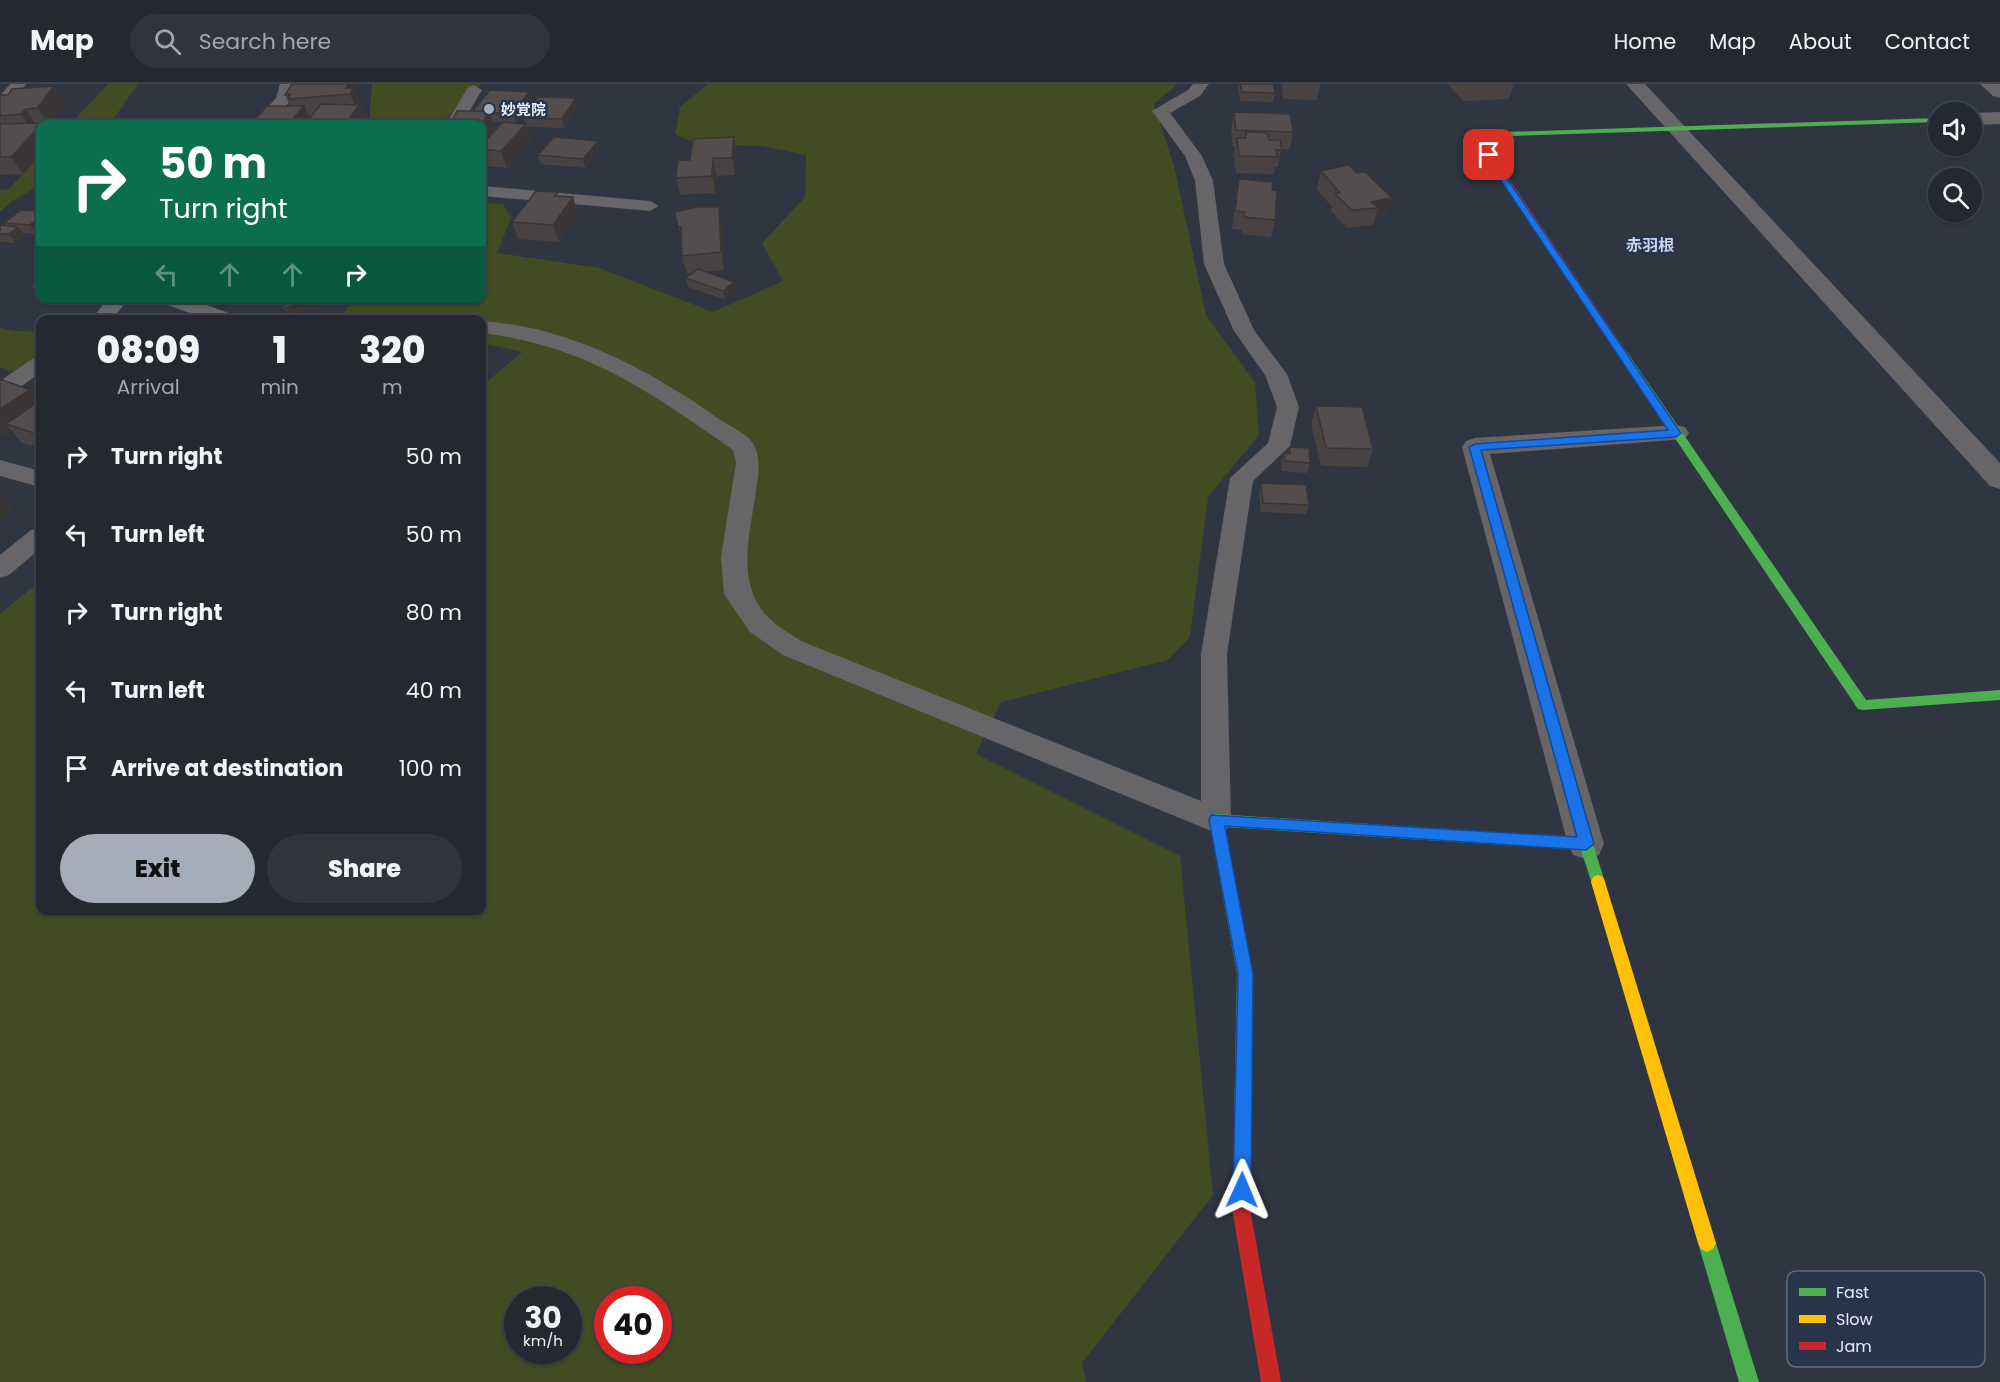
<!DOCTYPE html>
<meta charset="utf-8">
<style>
body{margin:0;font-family:Poppins,"Noto Sans JP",sans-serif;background:#30343d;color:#f1f3f6;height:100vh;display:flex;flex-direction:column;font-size:22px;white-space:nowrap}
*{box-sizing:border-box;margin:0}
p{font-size:20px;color:#a3a6ab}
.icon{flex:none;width:33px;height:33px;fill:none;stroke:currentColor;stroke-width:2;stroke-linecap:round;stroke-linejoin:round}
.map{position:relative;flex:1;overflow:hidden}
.drawer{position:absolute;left:36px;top:231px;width:450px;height:600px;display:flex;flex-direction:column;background:#242831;border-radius:12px;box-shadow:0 2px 4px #0004,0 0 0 2px #41444d}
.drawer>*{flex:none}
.top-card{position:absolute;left:36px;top:36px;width:450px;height:183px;border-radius:12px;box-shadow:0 2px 4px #0004,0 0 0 2px #41444d;background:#0b6e4f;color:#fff;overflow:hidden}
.buttons{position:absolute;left:1928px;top:18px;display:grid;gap:12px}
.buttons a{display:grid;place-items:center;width:54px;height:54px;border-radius:50%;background:#242831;box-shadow:0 2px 4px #0004,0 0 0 2px #41444d;font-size:30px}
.speed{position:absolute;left:504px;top:1202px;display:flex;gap:12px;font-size:30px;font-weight:700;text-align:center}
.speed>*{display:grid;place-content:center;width:78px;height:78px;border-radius:50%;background:#242831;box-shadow:0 2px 4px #0004,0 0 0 2px #41444d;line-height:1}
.speed small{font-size:15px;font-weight:400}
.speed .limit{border:9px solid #d22;background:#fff;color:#111}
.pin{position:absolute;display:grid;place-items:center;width:51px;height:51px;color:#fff;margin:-26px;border-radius:12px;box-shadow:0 3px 9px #0006}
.me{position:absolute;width:66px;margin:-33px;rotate:1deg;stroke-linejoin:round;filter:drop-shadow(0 0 4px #0008)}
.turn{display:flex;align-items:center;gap:21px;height:126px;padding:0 24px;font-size:27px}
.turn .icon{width:78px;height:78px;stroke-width:2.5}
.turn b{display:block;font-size:42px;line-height:51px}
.lanes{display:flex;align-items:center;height:57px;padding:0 24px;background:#0003;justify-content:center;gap:30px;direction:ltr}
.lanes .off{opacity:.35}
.eta{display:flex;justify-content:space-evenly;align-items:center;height:102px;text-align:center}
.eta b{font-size:36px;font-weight:800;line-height:42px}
.primary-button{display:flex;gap:12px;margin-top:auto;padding:12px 24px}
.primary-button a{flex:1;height:69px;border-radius:36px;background:#a6adba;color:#111;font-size:24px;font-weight:800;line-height:69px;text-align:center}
.primary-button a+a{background:#30343d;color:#f1f3f6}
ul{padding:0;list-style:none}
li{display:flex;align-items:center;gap:18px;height:78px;padding:0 24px}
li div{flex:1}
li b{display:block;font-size:22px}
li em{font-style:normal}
header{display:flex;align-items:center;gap:36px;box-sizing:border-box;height:84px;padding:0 30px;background:#242831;border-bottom:2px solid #41444d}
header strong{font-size:28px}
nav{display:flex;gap:33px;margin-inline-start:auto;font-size:21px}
.search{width:420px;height:54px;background:#30343d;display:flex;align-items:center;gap:15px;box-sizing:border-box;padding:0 21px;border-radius:33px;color:#a3a6ab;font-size:22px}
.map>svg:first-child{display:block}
</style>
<header>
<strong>Map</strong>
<div class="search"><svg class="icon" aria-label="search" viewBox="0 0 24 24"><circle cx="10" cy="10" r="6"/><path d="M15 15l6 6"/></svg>Search here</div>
<nav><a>Home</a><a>Map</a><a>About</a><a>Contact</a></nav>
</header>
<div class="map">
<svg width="2000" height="1298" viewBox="0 0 2000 1298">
<rect width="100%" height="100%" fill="#303641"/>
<path fill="#424b22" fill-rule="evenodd" d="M108,0H138L110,40H70Z
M372,0H481L440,40H369Z
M708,0H1178L1154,20L1174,82L1206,231L1255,299L1259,351L1208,413L1190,553L1168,576L1001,618L976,670L1180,772L1213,1111L1082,1279L1086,1298H0V530L40,497V826H482V302L522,268L482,259V236L317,235L345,228L354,215L482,214V119L503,120L511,134L497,169L599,184L713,228L783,197L762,159L805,113L806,71L762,62L697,60L675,50L680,23ZM518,1215H568V1266H518ZM608,1215H658V1266H608Z
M40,71V101L12,117L0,128V106L9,105Z
M0,244L15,247L40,248V296L0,283Z"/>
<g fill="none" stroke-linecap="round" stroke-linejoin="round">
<path fill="#676568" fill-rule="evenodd" d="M10,0H26L6,26L0,28V12Z
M280,0H296L292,15L270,40H253L276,14Z
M1193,0H1209L1200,12L1170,29L1202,72L1213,97L1224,180L1254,246L1287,290L1299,323L1290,362L1253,397L1227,570L1231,736L1227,745L1216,749L783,571L750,548L724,510L721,473L736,379L733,366C648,307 587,262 482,249V237C570,243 648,285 719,335C730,342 750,351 755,363C761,378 758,392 756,407C750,450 735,499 768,533C777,543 791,550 801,557L1201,717V570L1230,394L1268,359L1277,323L1265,291L1234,247L1204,180L1195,97L1185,72L1152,27L1188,6Z
M474,1L482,6L462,40H446L468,3Z
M482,102L650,117L659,122L650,127L482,112Z
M108,214H129L112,236H91Z
M156,214H187L237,232L240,236H209L159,218Z
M40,274V289L8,312L0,314V297L32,275Z
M0,376L40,387V403L0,392Z
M40,443V465L9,491L0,494V471L31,446Z"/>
<path fill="#676568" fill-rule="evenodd" d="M1626,0H1645L2000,379V405L1990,402Z
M1980,0H2000V14L1993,12Z
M2000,28V40L1971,41V29Z
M1676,341L1685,343L1689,349L1685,355L1490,370L1604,760L1599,771L1586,775L1573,771L1568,760L1462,363L1466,357L1475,354Z"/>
<path fill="#4caf50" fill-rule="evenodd" d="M1938,34V38L1481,53L1492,70L1488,72H1485L1471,51L1475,49Z
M1623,267L1627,268L1866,616L2000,606V616L1863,626L1858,625L1618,270Z
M1216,730L1586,754L1591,756L1593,760L1605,798L1603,803L1598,805L1593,803L1581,766L1224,743L1253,890L1252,1040L1249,1046L1243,1049L1237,1046L1234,1040L1237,890L1209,736L1211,732Z
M1707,1150L1713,1153L1716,1159L1759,1298H1739L1698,1159L1701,1153Z"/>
<path fill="#ffc107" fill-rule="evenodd" d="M1598,791L1603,793L1605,798L1716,1159L1713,1165L1707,1168L1701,1165L1698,1159L1591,798L1593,793Z"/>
<path fill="#c62828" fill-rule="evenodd" d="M1485,68H1491L1628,270L1627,272H1619L1484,70Z
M1243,1031L1249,1034L1252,1040L1251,1130L1281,1298H1261L1233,1130L1234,1040L1237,1034Z"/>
</g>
<path fill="#484242" d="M292,0L358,11L357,14L367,38L365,40H396H251L290,22L285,11Z
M1239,0H1273L1275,9L1273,18L1240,17L1238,4Z
M1282,0H1320L1317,16L1283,15L1282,4Z
M1448,0H1514L1509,15L1463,17Z
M0,11L65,19L48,40H40V71L23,90L0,91Z
M576,14L578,23L564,44L527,43L524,34L527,29L525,24L516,38H493L495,44L491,50L526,40L531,57L507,84L484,82L482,76V40L473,27L531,16V17H535Z
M1234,28L1293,48L1290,65H1281L1278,83H1275L1274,90L1236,89L1234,71L1235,63H1233L1231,45Z
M734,53L737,70L735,91L717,92L715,109L680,111L676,94L690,76Z
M600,65L585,84L541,80L538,71Z
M1321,87L1357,89L1392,114L1387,131L1375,134L1373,141L1347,144L1331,127L1332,123L1317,105Z
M1239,95L1272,106L1275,136L1271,153L1241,150L1242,146L1232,145Z
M560,112L578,131L559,158L518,155L512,138Z
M40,127V146L36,150L23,149L25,152L16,159L0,158V141L6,142L4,139Z
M675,128L723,141L724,186L705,188L736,208L725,216L688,203L686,194L692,189L687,190L682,172V157Z
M40,192V213L31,201Z
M41,214H91L87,220L45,219Z
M229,214H327L322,222L292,233L281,221L278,215L273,221L233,220Z
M0,295L30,306L40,318V317V364L22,359L11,346L0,353Z
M1316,322L1373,365L1367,383L1321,382L1311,340Z
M1290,363L1310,379L1307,389L1282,387L1281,378L1284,369H1288Z
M1261,399L1309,421L1306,430L1261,428L1259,408Z
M40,460V475L35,470Z"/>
<path fill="#3b3636" d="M348,0H353L358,11L357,14L360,21V22L367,38L365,40H346V39L356,25L350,10L346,4Z
M54,2L65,19L48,40L37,24Z
M529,8L531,16L516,38L513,29Z
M576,14L578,23L564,44L562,35Z
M304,22L312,38L305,40H306H288Z
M26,25L37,42L32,47L21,30Z
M489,27L495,44L484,66L482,60V41Z
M526,40L531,57L507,84L501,67Z
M40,42V71L23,90L11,73Z
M734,53L737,70L735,91L732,74Z
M598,57L600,65L585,84L583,75Z
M713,74L717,92L715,109L712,92Z
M573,113L578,131L559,158L553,141Z
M1392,114L1387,131L1375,134L1378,124L1371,118Z
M719,123L723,141L724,186L721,168Z
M40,132V146L36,150L30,141Z
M18,143L25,152L16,159L9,150Z
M734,198L736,208L725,216L723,207Z
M83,214H91L87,220Z
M269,214H277L278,215L273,221Z
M311,214H327L322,222L292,233L286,224Z
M30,306L40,319L6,340L11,346L0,353V325Z
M0,408L14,423L0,436Z"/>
<path fill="#544d4d" stroke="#3b3636" stroke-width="1.5" d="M292,0H348L346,4H353L350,10L288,15L290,10L285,11Z
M1240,0H1273L1275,9L1242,8Z
M54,2L37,24L26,25L21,30L0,32V11H8L12,5Z
M490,6L529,8L513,29H489V27H473Z
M538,13L576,14L562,35L524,34L531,24H525L530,17H535Z
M321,20L359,21L346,39L305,40Z
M267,22H304L288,40H251Z
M457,27H489L482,41L450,40Z
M1234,28L1290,30L1293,48L1236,46Z
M503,38L526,40L501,67L482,65V60Z
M43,39L40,40V42L11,73H0V40Z
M1246,48L1267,49L1269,56H1280L1282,66H1276L1277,73L1239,72L1237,54H1246Z
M554,53L598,57L583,75L538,71Z
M734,53L732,74H713L712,92L676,94L678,76H690L693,55Z
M1349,81L1357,89L1365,88L1392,114L1371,118L1378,124L1352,126L1335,110L1340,109L1321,87Z
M1239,95L1273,98L1272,106L1277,107L1275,136L1244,133L1245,128L1235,127Z
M536,107L558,108L555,112L573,113L553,141L512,138Z
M696,123H719L721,168L682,172L681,142L678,143L675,128Z
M21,126L40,127V132L30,141L4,139Z
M0,141L18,143L9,150H0Z
M698,185L734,198L723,207L686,194Z
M40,192V201H31Z
M278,214H311L286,224Z
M0,295L30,306L0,325Z
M40,317V351L6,340Z
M1316,322L1362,323L1373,365L1326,364Z
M1290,363L1309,364L1310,379L1285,377L1284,369L1290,370Z
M1261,399L1306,401L1309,421L1263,419Z
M40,460V469L35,470Z"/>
<path fill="#1a73e8" stroke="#114b97" stroke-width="1.5" d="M1489,68L1681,349L1676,353L1481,366L1594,760L1586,766L1225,742L1253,890L1251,1106L1249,1112L1242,1114L1236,1112L1233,1106L1238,890L1209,736L1211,731L1577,753L1469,363L1475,360L1668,346L1484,71Z"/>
<circle fill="#a6adba" stroke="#283449" stroke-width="2" cx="489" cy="25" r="6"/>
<g text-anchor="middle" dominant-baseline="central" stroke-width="5" stroke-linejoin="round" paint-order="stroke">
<g font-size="15" font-weight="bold" fill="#e5edfb" stroke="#283449" text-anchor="start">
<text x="501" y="25">妙覚院</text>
</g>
<g font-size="16" font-weight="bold" fill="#c6d5f1" stroke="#283449">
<text x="1650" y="161">赤羽根</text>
</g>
</g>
<rect x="1787" y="1187" width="198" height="96" rx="9" fill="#283449" stroke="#616c7e" stroke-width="1.5"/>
<rect x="1799" y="1204" width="27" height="8" fill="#4caf50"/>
<rect x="1799" y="1231" width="27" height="8" fill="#ffc107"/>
<rect x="1799" y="1258" width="27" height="8" fill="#c62828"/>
<g font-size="16" fill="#e5edfb">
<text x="1836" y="1214">Fast</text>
<text x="1836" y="1241">Slow</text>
<text x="1836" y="1268">Jam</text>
</g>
</svg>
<div class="buttons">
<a><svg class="icon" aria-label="sound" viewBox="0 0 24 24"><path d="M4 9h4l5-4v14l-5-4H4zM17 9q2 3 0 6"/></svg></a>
<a><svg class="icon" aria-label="search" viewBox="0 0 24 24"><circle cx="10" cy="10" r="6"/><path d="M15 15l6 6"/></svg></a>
</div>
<div class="speed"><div>30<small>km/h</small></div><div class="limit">40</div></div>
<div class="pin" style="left:1489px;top:71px;background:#d93025"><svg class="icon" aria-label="arrive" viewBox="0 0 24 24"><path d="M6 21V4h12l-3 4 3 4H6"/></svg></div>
<svg class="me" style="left:1242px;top:1106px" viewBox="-20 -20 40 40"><path d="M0-17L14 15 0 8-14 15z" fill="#1a73e8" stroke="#fff" stroke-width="4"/></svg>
<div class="top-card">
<div class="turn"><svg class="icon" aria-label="right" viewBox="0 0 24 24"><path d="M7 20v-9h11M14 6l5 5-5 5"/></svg><div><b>50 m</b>Turn right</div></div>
<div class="lanes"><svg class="icon off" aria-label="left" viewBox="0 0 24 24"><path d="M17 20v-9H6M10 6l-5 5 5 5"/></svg><svg class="icon off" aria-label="ahead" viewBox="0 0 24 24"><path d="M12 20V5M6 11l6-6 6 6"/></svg><svg class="icon off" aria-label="ahead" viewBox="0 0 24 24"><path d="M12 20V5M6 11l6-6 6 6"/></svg><svg class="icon" aria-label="right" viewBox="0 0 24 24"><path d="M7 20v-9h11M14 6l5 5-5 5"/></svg></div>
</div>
<section class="drawer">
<div class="eta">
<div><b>08:09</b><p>Arrival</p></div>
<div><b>1</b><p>min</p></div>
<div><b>320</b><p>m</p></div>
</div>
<ul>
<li><svg class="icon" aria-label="right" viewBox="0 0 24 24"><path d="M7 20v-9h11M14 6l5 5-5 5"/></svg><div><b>Turn right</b></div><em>50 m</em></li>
<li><svg class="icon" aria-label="left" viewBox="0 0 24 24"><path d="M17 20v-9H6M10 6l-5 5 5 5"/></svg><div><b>Turn left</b></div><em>50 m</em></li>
<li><svg class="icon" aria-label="right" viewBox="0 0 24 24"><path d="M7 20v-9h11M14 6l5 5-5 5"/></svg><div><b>Turn right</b></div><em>80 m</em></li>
<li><svg class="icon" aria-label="left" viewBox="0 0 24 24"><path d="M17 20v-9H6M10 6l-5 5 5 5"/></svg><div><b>Turn left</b></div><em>40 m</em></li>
<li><svg class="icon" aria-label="arrive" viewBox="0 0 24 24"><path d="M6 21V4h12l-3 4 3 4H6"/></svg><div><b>Arrive at destination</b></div><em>100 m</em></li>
</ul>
<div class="primary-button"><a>Exit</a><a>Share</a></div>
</section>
</div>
